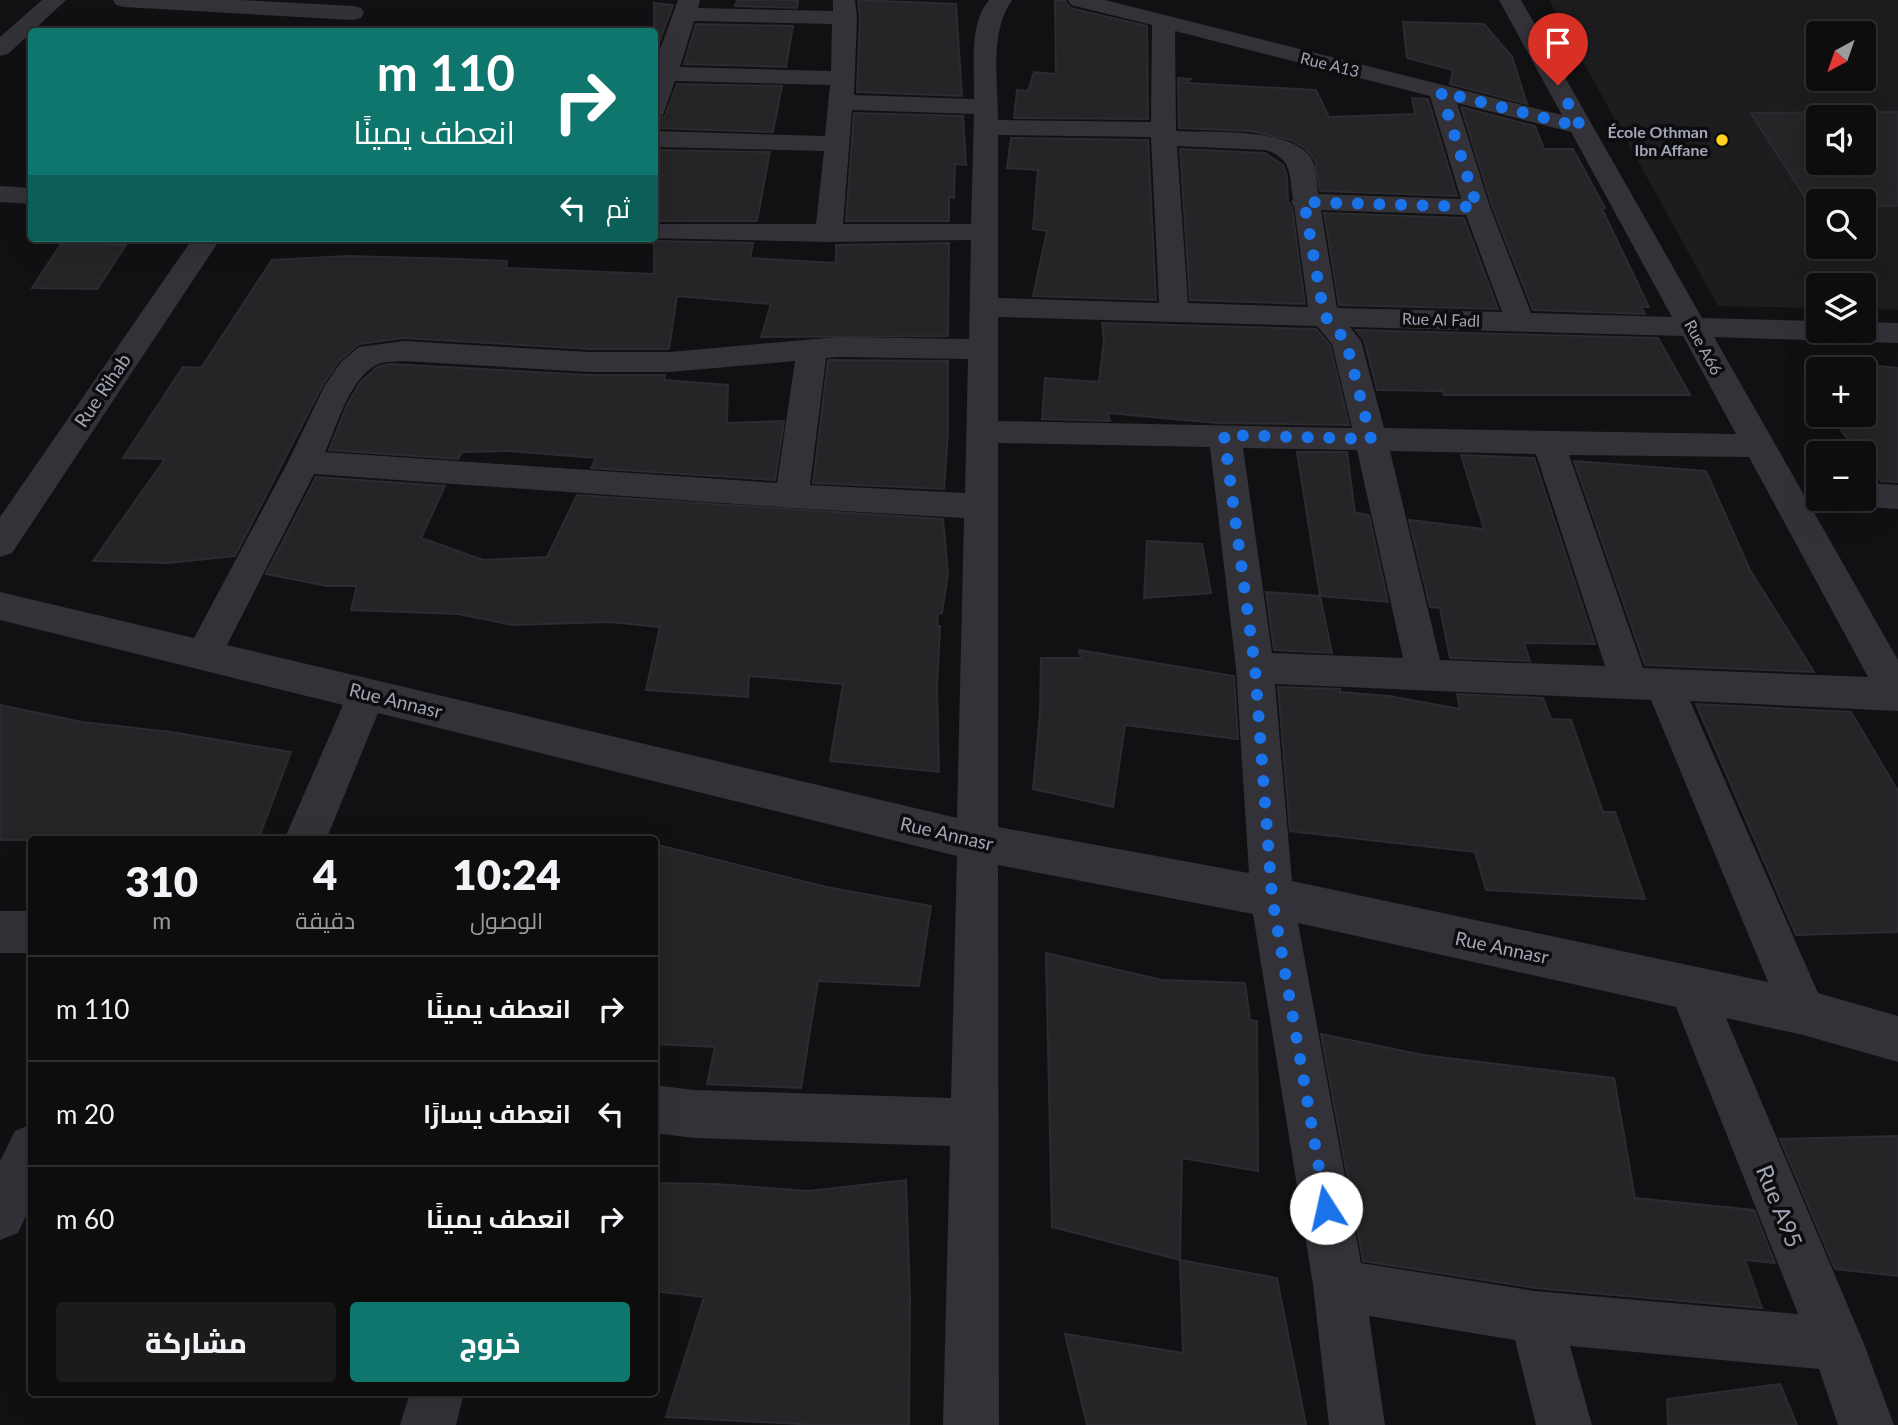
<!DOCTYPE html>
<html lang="ar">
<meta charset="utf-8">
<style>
body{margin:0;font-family:Lato,Cairo,sans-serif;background:#1b1b1c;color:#f1f3f6;direction:rtl;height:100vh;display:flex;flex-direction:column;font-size:26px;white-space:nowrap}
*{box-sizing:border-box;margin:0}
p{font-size:23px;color:#9a9c9e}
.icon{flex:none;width:38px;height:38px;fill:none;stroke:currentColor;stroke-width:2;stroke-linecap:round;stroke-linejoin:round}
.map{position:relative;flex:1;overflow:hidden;direction:ltr}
.details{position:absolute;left:28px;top:836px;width:630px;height:560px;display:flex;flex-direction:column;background:#0d0d0e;border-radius:7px;box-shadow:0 7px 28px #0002,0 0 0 2px #2d2d2e;direction:rtl}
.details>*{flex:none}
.banner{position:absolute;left:28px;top:28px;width:630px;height:214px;border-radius:7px;box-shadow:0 7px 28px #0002,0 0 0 2px #2d2d2e;direction:rtl;background:#0f766e;color:#fff;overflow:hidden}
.needle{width:46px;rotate:220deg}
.controls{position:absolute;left:1806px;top:21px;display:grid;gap:14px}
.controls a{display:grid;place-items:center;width:70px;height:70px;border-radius:7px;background:#0d0d0e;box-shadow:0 7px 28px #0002,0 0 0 2px #2d2d2e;font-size:35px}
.pin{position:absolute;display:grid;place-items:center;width:60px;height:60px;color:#fff;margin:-72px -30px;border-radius:50% 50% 50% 0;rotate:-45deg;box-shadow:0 0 7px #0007}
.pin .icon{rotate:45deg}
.me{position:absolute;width:77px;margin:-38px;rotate:350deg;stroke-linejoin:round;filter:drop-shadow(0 0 5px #0008)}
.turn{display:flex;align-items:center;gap:24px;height:147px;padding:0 28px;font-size:32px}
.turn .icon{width:91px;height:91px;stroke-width:2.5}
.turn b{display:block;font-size:49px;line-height:60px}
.then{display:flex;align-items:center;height:66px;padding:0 28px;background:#0003;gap:14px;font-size:26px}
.eta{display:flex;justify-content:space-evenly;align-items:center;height:119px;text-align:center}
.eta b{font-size:42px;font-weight:800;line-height:49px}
.button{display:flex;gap:14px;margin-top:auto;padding:14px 28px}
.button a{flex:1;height:80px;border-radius:7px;background:#0f766e;color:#fff;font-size:28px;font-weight:800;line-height:80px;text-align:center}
.button a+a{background:#1b1b1c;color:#f1f3f6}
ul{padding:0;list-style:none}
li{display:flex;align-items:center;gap:21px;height:105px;padding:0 28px;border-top:2px solid #2d2d2e}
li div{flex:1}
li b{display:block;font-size:26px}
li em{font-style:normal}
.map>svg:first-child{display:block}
</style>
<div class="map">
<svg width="1898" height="1425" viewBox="0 0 1898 1425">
<rect width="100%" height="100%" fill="#111113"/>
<path fill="#1d1d20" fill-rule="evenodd" d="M1549,0H1898V310L1864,309V285H1818V308L1718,306ZM1818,33H1864V79H1818ZM1818,117H1864V163H1818ZM1818,201H1864V247H1818Z"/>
<path fill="#252427" stroke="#2c2b2f" stroke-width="2" fill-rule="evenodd" d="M737,0H798L797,8L735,6Z
M858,0L956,4L962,96L857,92L860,18Z
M1055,0H1065L1070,8L1147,26L1148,119L1014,118L1017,90L1028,91L1034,72L1056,74Z
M654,3L673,5L654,57Z
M1403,22L1484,24L1512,57L1527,104L1450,84L1453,70L1407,58Z
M696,24L793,26L786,67L684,64Z
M1178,78L1191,79L1186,83L1316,90L1329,117L1415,114L1412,98L1428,99L1457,196L1320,191L1315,160L1305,148L1291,140L1251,131L1179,128Z
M677,84L782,86L773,132L654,128V120L665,116Z
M1461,107L1535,126L1544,149H1573L1605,208L1602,209L1649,307H1641L1645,314L1533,310L1492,206Z
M1898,112V206L1864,205V201L1808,202L1751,113ZM1818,117H1864V163H1818Z
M854,113L963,116L966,165L955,164L954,198L949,197V221H846Z
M1011,138L1148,140L1156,300L1033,296L1047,231L1033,229L1038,170L1007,168Z
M1180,149L1265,153L1283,165L1287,176L1288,202L1292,207L1305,304L1190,300Z
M654,150L770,152L757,221H654Z
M1324,213L1464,218L1498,309L1339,305Z
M654,241L753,243L750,258L836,263V245L949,243L948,336L761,337L771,304L677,296L669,349H590L404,338L359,344L339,361L322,386L235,556L168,563L93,561L165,459L123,458L183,367L201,368L272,260L347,256L458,259L507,261L506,268L654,274Z
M61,244L126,245L97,289L32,288Z
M1102,323L1316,329L1330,345L1349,425L1217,423L1108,413L1110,421L1042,419L1045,378L1099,382L1104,340Z
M1356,330L1658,338L1690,395H1444L1443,391L1377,390L1364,340Z
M828,360L948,361V432L944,489L813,483Z
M1820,360L1898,368V482L1881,481L1864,460V453H1859L1829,415H1864V369H1826Z
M390,364L590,375H665L664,380L728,385L727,423L784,421L775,480L591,468L596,458L510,451L462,452L458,459L329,450L347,405L360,383L377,367Z
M1297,452H1347L1355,513L1369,515L1388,602L1320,596Z
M1461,455L1534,458L1595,644L1524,643L1530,661L1450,658L1440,608L1430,607L1409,520L1484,529Z
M1574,461L1706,471L1750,570L1814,672L1645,665Z
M316,477L445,486L421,538L483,560L547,557L577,495L943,519L948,574L942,613L938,614L937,626H940L937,688L939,772L830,761L843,684L749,676L748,697L646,690L660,627L610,622L512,625L458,614L351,610L357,586H327L266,574Z
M1147,541L1202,544L1211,593L1144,598Z
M1266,592L1320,596L1332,653L1274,650Z
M1079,650L1234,676L1238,739L1125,725L1113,807L1033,789L1040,715L1041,658H1081Z
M1278,687L1340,689V692L1389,696L1460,709L1457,694L1543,698L1551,719L1571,720L1603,812H1615L1645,899L1486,890L1475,852L1290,831Z
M1696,704L1851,712L1898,791V932L1796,935Z
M0,705L82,722L171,732L291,752L258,840H0Z
M654,844L826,887L931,906L919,986L818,981L801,1088L707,1084L715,1047L654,1044Z
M1046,953L1162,980L1245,983L1250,1020L1257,1021L1258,1171L1182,1158L1180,1260L1052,1227Z
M1321,1034L1423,1055L1614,1078L1635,1198L1754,1210L1775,1263L1745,1260L1762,1308L1535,1288L1363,1261Z
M1898,1136V1276L1835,1269L1780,1139Z
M906,1180L910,1297L909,1425H819L666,1417L704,1297L654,1291V1183L716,1184L808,1191Z
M1180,1260L1277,1278L1306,1425H1087L1065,1334L1183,1353Z
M1780,1384L1797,1425H1668L1667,1399Z"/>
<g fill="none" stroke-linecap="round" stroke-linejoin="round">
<path fill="#323238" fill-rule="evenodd" d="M42,0H66L8,54L0,56V37Z
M113,0H240L353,6L361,8L364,13L361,18L353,20L124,7L116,5Z
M678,0H700L698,8L833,11V0H855L857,18L854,95L974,99C975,68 968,25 989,0H1012C989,33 998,81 998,120L1151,122L1152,25L1071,5L1068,0H1105L1562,115L1499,0H1521L1702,318L1818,321V331H1864V322L1898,323V343L1714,337L1898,660V711L1690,701L1818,993L1898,1016V1062L1803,1035L1726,1018L1864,1344L1894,1425H1838L1819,1369L1570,1346L1592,1425H1536L1515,1340L1369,1316L1385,1425H1329L1313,1285L1253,914L998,865L999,1425H943L950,1146L694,1138L654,1133V1085L694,1090L951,1098L957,856L378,713L326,840H284L343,705L0,620V592L194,638L288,462L324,387L341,362L359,347L404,341L590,352H670L838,337L969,339L971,240L829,242L645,238H654V224H816L824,151L654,147V131L825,136L830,85L675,81L663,115L654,117V66ZM694,21L832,24L831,71L680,67ZM1175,31L1430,96L1461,199L1318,194C1317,184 1317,172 1313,162C1298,126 1209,133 1176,131ZM1457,103L1571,132L1672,317L1531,313L1490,207ZM852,110L974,114L971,224H843ZM998,135L1151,137L1159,303L998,298ZM1177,146L1266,150C1293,159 1289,175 1293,199L1291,202L1294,206L1308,307L1188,303ZM1321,210L1466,215L1502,312L1337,308ZM998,317L1317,326L1332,344L1352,428L998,421ZM1350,327L1683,336L1736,434L1384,428L1361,341ZM838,357L968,359L965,493L810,485L826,358ZM404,361L590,372H670L795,361L777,483L325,452C338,424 348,381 376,365C383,361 396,362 404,361ZM998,443L1210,447L1236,668L1249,873L998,827ZM1243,448L1357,450L1403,658L1272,653ZM1390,451L1536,454L1605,666L1440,660ZM1569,455L1749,457L1868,677L1643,668ZM314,474L792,508L964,518L957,818L227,645ZM1275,684L1651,700L1768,982L1292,881ZM1298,923L1676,1007L1798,1314L1535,1291L1361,1263Z
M0,186L32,188V204L0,202Z
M193,238H221L12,553L0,557V517Z
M1864,483L1898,485V509L1864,507L1852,504L1849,499H1864Z
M0,911H32V953H0Z
M32,1124V1203L18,1233L0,1240V1161L15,1131Z
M410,1393H464L456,1425H400Z"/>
</g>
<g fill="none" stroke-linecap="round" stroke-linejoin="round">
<path stroke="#1a73e8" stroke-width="12" stroke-dasharray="0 21.6" d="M1326,1208L1272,897L1255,668L1224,435L1371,439L1346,341L1324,315L1304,202L1477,207L1441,92L1581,127L1558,85"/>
</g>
<circle fill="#ffd21d" stroke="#0d0c0e" stroke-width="2.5" cx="1722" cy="140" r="7"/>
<g text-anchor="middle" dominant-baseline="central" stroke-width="7" stroke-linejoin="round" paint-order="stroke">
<g font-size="16" fill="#a1a5b5" stroke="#0d0c0e">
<text transform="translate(1330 64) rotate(14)">Rue A13</text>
<text transform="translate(1441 319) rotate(2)">Rue Al Fadl</text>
<text transform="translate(1704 347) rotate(61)">Rue A66</text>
</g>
<g font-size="16" font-weight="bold" fill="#a1a5b5" stroke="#0d0c0e" text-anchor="end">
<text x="1708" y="131">École Othman<tspan x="1708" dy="18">Ibn Affane</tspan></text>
</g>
<g font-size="19" fill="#a1a5b5" stroke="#0d0c0e">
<text transform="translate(102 390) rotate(-56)">Rue Rihab</text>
<text transform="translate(396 700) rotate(14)">Rue Annasr</text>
<text transform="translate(947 833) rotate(13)">Rue Annasr</text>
<text transform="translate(1502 947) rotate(12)">Rue Annasr</text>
</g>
<g font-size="23" fill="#a1a5b5" stroke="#0d0c0e">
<text transform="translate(1780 1206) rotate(68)">Rue A95</text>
</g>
</g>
</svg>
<div class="controls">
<a><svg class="needle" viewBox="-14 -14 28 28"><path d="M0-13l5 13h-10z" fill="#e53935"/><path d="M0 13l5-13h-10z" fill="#9a9c9e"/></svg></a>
<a><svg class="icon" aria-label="sound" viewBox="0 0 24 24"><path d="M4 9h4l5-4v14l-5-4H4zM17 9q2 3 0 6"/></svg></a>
<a><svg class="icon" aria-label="search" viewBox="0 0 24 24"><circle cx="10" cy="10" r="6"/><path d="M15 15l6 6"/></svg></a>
<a><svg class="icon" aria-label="layers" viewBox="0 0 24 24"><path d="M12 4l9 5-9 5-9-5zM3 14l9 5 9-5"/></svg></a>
<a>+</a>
<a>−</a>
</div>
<div class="pin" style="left:1558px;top:85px;background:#d93025"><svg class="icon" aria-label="arrive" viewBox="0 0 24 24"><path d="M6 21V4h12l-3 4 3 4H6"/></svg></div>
<svg class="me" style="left:1326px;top:1208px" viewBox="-20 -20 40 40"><circle r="19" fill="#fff"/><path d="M0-13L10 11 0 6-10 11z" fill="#1a73e8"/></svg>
<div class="banner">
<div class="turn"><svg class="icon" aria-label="right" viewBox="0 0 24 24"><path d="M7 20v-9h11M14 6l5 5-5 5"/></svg><div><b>110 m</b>انعطف يمينًا</div></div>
<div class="then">ثم<svg class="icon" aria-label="left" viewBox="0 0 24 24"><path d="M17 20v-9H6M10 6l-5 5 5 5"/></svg></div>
</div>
<section class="details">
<div class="eta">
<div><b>10:24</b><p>الوصول</p></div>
<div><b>4</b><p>دقيقة</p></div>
<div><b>310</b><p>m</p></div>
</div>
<ul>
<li><svg class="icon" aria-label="right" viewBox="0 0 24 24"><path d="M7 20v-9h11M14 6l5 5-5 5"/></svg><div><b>انعطف يمينًا</b></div><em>110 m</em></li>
<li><svg class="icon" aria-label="left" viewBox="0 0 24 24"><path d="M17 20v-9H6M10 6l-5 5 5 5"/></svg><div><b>انعطف يسارًا</b></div><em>20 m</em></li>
<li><svg class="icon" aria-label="right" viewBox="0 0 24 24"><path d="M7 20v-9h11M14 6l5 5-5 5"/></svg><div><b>انعطف يمينًا</b></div><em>60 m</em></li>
</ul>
<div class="button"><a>خروج</a><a>مشاركة</a></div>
</section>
</div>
